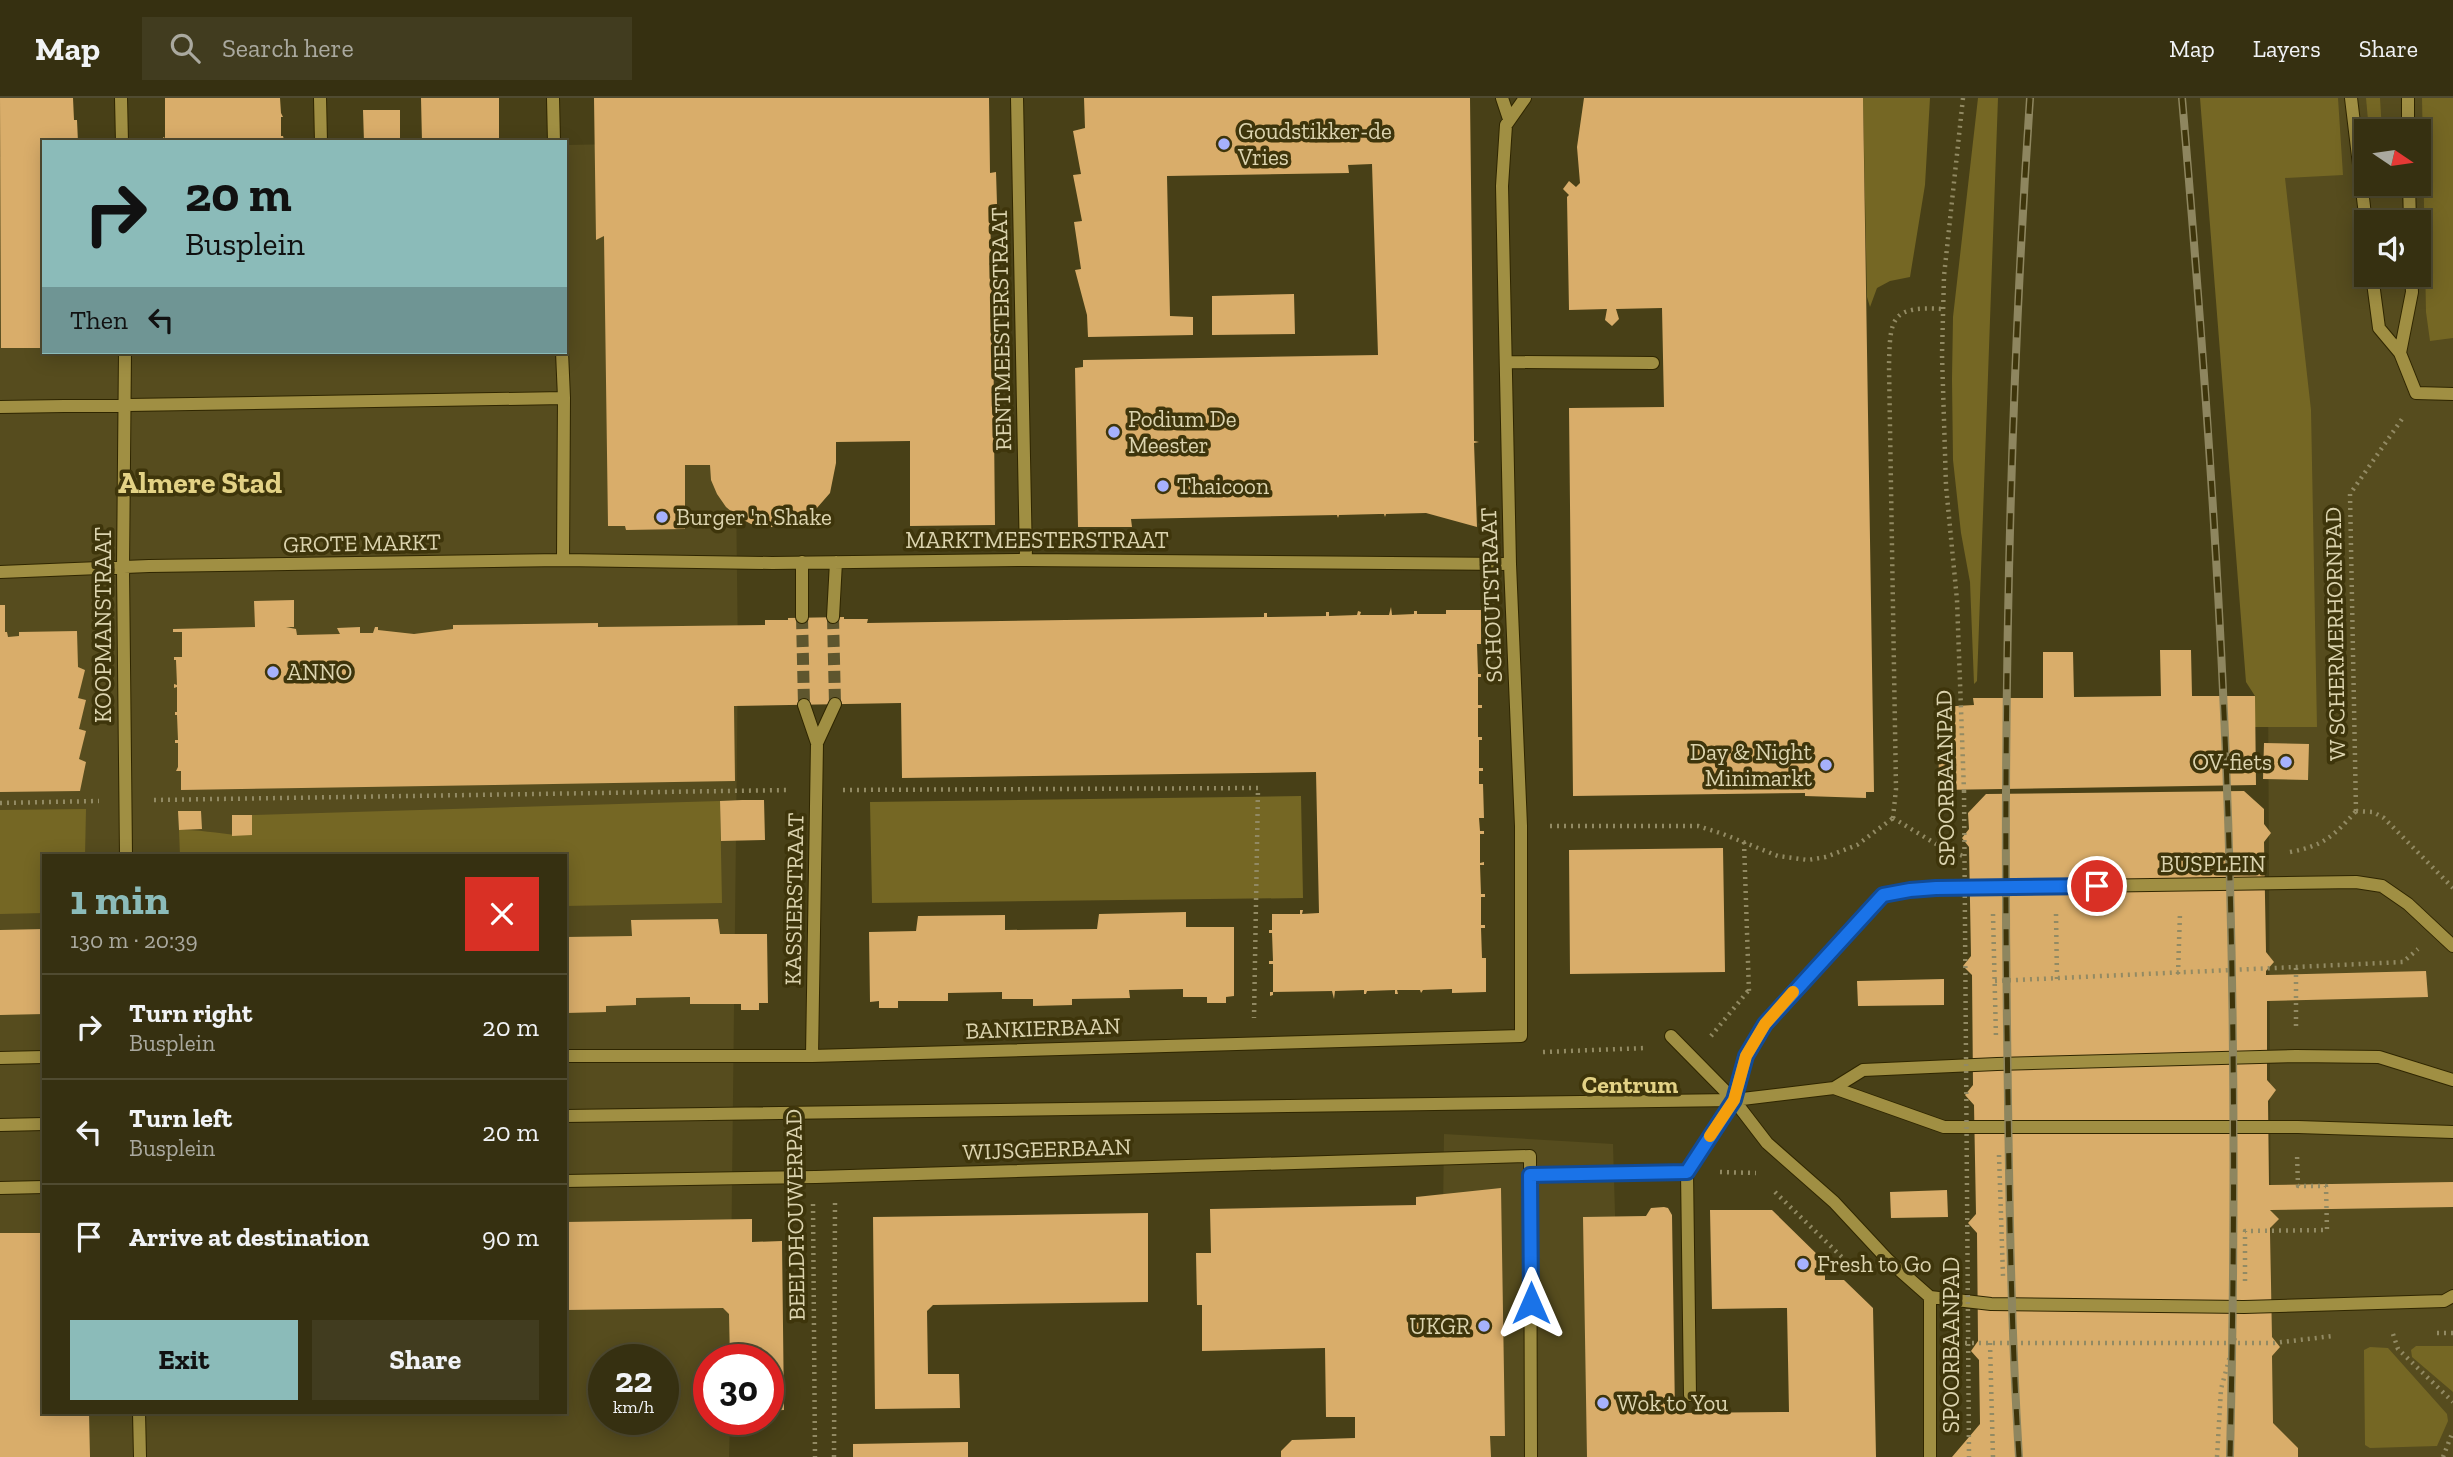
<!DOCTYPE html>
<meta charset="utf-8">
<style>
body{margin:0;font-family:"Zilla Slab",serif;background:#413c1f;color:#f1f3f6;height:100vh;display:flex;flex-direction:column;font-size:26px;white-space:nowrap}
*{box-sizing:border-box;margin:0}
p{font-size:23px;color:#aaa99f}
.icon{flex:none;width:38px;height:38px;fill:none;stroke:currentColor;stroke-width:2;stroke-linecap:round;stroke-linejoin:round}
.map{position:relative;flex:1;overflow:hidden}
.drawer{position:absolute;left:42px;top:756px;width:525px;height:560px;display:flex;flex-direction:column;background:#363011;border-radius:0px;box-shadow:0 4px 18px #0003,0 0 0 2px #504b31}
.drawer>*{flex:none}
.guide{position:absolute;left:42px;top:42px;width:525px;height:214px;border-radius:0px;box-shadow:0 4px 18px #0003,0 0 0 2px #504b31;background:#8bbbb9;color:#111;overflow:hidden}
.needle{width:46px;rotate:103deg}
.tools{position:absolute;left:2354px;top:21px;display:grid;gap:14px}
.tools a{display:grid;place-items:center;width:77px;height:77px;border-radius:0px;background:#363011;box-shadow:0 4px 18px #0003,0 0 0 2px #504b31;font-size:35px}
.speed{position:absolute;left:588px;top:1246px;display:flex;gap:14px;font-size:35px;font-weight:700;text-align:center}
.speed>*{display:grid;place-content:center;width:91px;height:91px;border-radius:50%;background:#363011;box-shadow:0 4px 18px #0003,0 0 0 2px #504b31;line-height:1}
.speed small{font-size:18px;font-weight:400}
.speed .limit{border:10px solid #d22;background:#fff;color:#111}
.pin{position:absolute;display:grid;place-items:center;width:60px;height:60px;color:#fff;margin:-30px;border:4px solid #fff;border-radius:50%;box-shadow:0 2px 7px #0007}
.me{position:absolute;width:77px;margin:-38px;rotate:0deg;stroke-linejoin:round;filter:drop-shadow(0 0 5px #0008)}
.turn{display:flex;align-items:center;gap:24px;height:147px;padding:0 28px;font-size:32px}
.turn .icon{width:91px;height:91px;stroke-width:2.5}
.turn b{display:block;font-size:49px;line-height:60px}
.then{display:flex;align-items:center;height:66px;padding:0 28px;background:#0003;gap:14px;font-size:26px}
.round{display:grid;place-items:center;flex:none;width:74px;height:74px;border-radius:0px;background:#413c1f}
.headline{display:flex;align-items:center;justify-content:space-between;height:119px;padding:0 28px}
h1{font-size:42px;font-weight:700;line-height:52px;color:#8bbbb9}
.button{display:flex;gap:14px;margin-top:auto;padding:14px 28px}
.button a{flex:1;height:80px;border-radius:0px;background:#8bbbb9;color:#111;font-size:28px;font-weight:700;line-height:80px;text-align:center}
.button a+a{background:#413c1f;color:#f1f3f6}
ul{padding:0;list-style:none}
li{display:flex;align-items:center;gap:21px;height:105px;padding:0 28px;border-top:2px solid #504b31}
li div{flex:1}
li b{display:block;font-size:26px}
li em{font-style:normal}
header{display:flex;align-items:center;gap:42px;box-sizing:border-box;height:98px;padding:0 35px;background:#363011;border-bottom:2px solid #504b31}
header strong{font-size:33px}
nav{display:flex;gap:38px;margin-inline-start:auto;font-size:24px}
.search{width:490px;height:63px;background:#413c1f;display:flex;align-items:center;gap:18px;box-sizing:border-box;padding:0 24px;border-radius:0px;color:#aaa99f;font-size:26px}
.map>svg:first-child{display:block}
</style>
<header>
<strong>Map</strong>
<div class="search"><svg class="icon" aria-label="search" viewBox="0 0 24 24"><circle cx="10" cy="10" r="6"/><path d="M15 15l6 6"/></svg>Search here</div>
<nav><a>Map</a><a>Layers</a><a>Share</a></nav>
</header>
<div class="map">
<svg width="2453" height="1359" viewBox="0 0 2453 1359">
<rect width="100%" height="100%" fill="#484017"/>
<path fill="#564c1e" fill-rule="evenodd" d="M2265,0H2453V1359H2272ZM2366,33H2418V86H2366ZM2366,124H2418V177H2366Z
M732,44L738,562L730,1262H709V1321H730L729,1359H0V59L44,58V254H565V47ZM44,758H565V1314H44ZM604,1262H663V1321H604Z
M1444,1036L1613,1046L1622,1359H1440Z"/>
<path fill="#756724" d="M1863,0H1930L1925,87L1910,179L1890,183L1877,190L1870,209L1867,199Z
M1978,0H1998L1977,583L1974,586L1970,484L1961,435L1953,362L1952,281L1953,219Z
M2200,0H2338L2343,77L2285,80L2311,312L2317,629H2255V598L2246,584Z
M2366,0H2380L2382,33H2369Z
M2422,0H2453V240L2430,243L2426,214Z
M1301,698L1303,800L872,805L870,704Z
M720,703L722,805L565,808V758H180L179,732C204,731 227,738 252,737V717Z
M86,711L85,758H44V815L0,816V712Z
M2416,1248H2453V1294L2412,1259L2411,1252Z
M2370,1249L2388,1250L2447,1316L2448,1323L2437,1348L2370,1350L2365,1347L2364,1256V1252Z"/>
<path fill="#d9ad6a" d="M0,0H73L74,22H77L78,44H44V250H1Z
M165,0H280L281,15L283,19H281V38H283L284,42L163,44V39L165,40Z
M421,0H499V44H422Z
M594,0H989L990,75L996,74L997,106L990,107L994,298H1000V329L994,330L995,427L910,428V343L836,344V365L830,395L810,418L796,425L781,429H766L751,426L738,419L726,409L717,396L711,382L710,367H685V431L626,432L625,428H608L604,138L596,142Z
M1084,0H1470L1474,339V343L1479,344L1474,345L1477,429L1426,415L1386,416L1385,419L1384,416H1379L1339,417L1338,420L1337,417L1131,421L1132,429H1078L1075,270L1083,269V262L1378,257L1372,66L1348,67L1349,75L1167,78L1170,218L1193,219V237L1088,239L1087,217L1075,172L1081,171L1074,124L1082,123L1073,77L1081,76L1073,33L1085,30Z
M1584,0H1863L1874,694H1866V700L1805,698V695L1573,698L1569,310L1664,309L1662,210L1616,211L1619,221L1612,228L1605,222L1607,211L1569,212L1567,99L1569,97L1563,91L1569,83L1576,89L1580,85L1577,49Z
M363,12H400V44H364Z
M1294,196L1295,236L1212,237V198Z
M294,502V529H286L296,531L297,537L340,536L337,530L360,529V535H373L375,529H378V532L414,536L453,531V527L598,525V529L765,527V522H788V520L844,519V521H868L867,525L1264,519V515H1267V519L1326,518V514H1329V518L1357,517L1358,513L1361,514L1360,517H1389L1391,509L1392,517L1414,516V513H1417V516H1446V512H1481V546H1477L1478,576H1481V579H1478V607H1482V610H1478V639H1482V642H1479V670H1483V673H1479V686H1483L1484,720H1479L1480,733H1484V736H1480V765L1484,764V767H1480L1481,796H1485V799H1481V827H1485V830H1481L1482,860H1486V894L1452,895V891L1423,892L1421,895L1420,892H1397L1398,896H1395V892L1367,893L1366,896H1364V892L1335,893L1334,901L1332,893L1273,894V897L1270,898V894H1273V866H1269V863H1273L1272,835H1269V832H1272V816H1300V812H1303L1302,816L1319,815L1316,674L902,680L901,605L734,608L735,683L181,692V673H176L178,669V645H175V642H178L177,617H175V614H177V589L174,590V586L177,587L176,562H174V559H182V534H173V531L255,529L254,503Z
M0,507H5V534H7L8,539L19,538V534L77,533L78,569L85,572L78,600L86,602L79,631L86,633L79,661L86,664L80,693L0,694Z
M2160,552H2191L2192,598H2255L2256,687L1939,692L1938,609L1974,607L1973,600H2043V554H2073L2074,599L2161,598Z
M2264,645L2309,646L2308,682L2263,681Z
M2244,693L2264,711V726L2271,735L2264,744L2266,854L2274,864L2266,873V877L2426,873L2428,899L2267,903V982L2276,992L2268,1003L2269,1087L2453,1084V1109L2270,1112L2279,1121L2270,1130L2272,1239L2280,1249L2272,1258L2273,1325L2298,1350V1359H1952L1980,1326L1979,1262L1971,1253L1978,1243L1977,1135L1968,1125L1976,1116L1974,1007L1965,997L1973,987L1972,877L1963,868L1971,858L1969,749L1962,740L1969,731L1968,715L1986,696Z
M742,702H764L765,742L721,743L720,703Z
M178,713H201L202,731L179,732Z
M232,717H252V737L232,738Z
M1723,750L1725,874L1570,876L1569,752Z
M1186,814V829H1234V898L1226,899V905H1207V899H1183V891L1129,892L1130,900L1072,901V907L1033,908V901H1002V894L948,895V903H898V910H879V903L870,904L869,834L916,833L918,818L1005,817V832L1097,831L1099,816Z
M718,821L720,836H767L768,905H759V912H741V906H690V899L636,900V907L606,908V914L566,915L565,839L632,838L631,822Z
M44,831V916L0,917V832Z
M1944,881V907L1858,908L1857,883Z
M1501,1090L1505,1338H1490L1491,1359H1281V1353L1292,1342L1355,1340V1319H1326L1325,1250L1202,1253V1207H1197L1196,1155H1211L1210,1111L1416,1107V1099Z
M1947,1092L1948,1119L1891,1120L1890,1094Z
M1664,1109L1668,1110L1672,1117L1675,1315L1789,1314L1787,1210L1712,1211L1710,1112H1772L1825,1164V1182H1844L1873,1210L1876,1359H1587L1583,1119L1646,1118L1651,1110Z
M1148,1115V1204L933,1207L927,1213L928,1276H959L960,1310L875,1311L873,1119Z
M752,1121V1144L782,1143L784,1312L768,1313V1262H730L729,1216L723,1210L565,1212V1124Z
M0,1135H44V1314H89L90,1359H0Z
M699,1280H709V1314H700Z
M968,1344V1359H853V1346Z"/>
<g fill="none" stroke-linecap="round" stroke-linejoin="round">
<path stroke="#5e562e" stroke-width="12" stroke-dasharray="12 6" stroke-linecap="butt" d="M802,519L804,607
M833,519L835,606"/>
<g stroke="#2f2600" stroke-width="14">
<path id="minor" d="M121,0L122,44
M320,0L321,44
M553,0L554,44
M1017,0L1026,462
M1502,0L1509,21
M2351,0L2366,125
M2408,0V33
M2409,86L2410,124
M2372,177L2379,230L2400,255L2416,295L2453,296
M125,254L123,470L126,758
M2400,255L2412,194L2411,177
M1507,264L1653,265
M0,309L564,300
M563,462L772,465L1026,462L1510,466
M802,464V519
M0,474L149,468L563,462L564,300L562,254
M833,519L836,464
M804,607L817,645L812,958
M817,645L835,606
M1671,938L1734,1002L1767,1045L1834,1104L1888,1162L1930,1199L1991,1206L2244,1209L2444,1203L2453,1198
M565,958H812L1521,938V728L1510,466L1502,88L1506,27L1525,0
M0,960L44,959
M1834,990L1863,972L1997,966L2296,958L2379,959L2453,982
M565,1018L1734,1002L1834,990L1944,1029H2298L2453,1034
M0,1027L44,1026
M1687,1074L1734,1002L1746,958L1765,926L1883,797L1910,792L1936,790L2356,784L2382,788L2408,806L2453,848
M1687,1074L1690,1297
M1530,1077L1687,1074
M565,1083L816,1079L1530,1058L1531,1359
M0,1090L44,1089
M1930,1199V1359
M139,1314L140,1359"/>
</g>
<path stroke="#928a63" stroke-width="4.5" stroke-dasharray="2 5" stroke-linecap="butt" d="M1963,0L1944,178L1942,257L1946,388L1957,502L1964,693
M843,692L1258,690L1254,920
M154,702L789,692
M0,705L99,703
M2356,713L2350,396L2404,318
M2356,713L2373,714L2384,720L2453,790
M1893,720L1896,691L1889,268C1890,219 1891,208 1943,211
M1893,720L1946,752L1966,759
M1550,728H1698L1723,736L1778,758L1808,762L1826,759L1857,747L1893,720
M1744,744L1749,894
M2290,754C2323,748 2334,738 2356,713
M1993,816L1996,940
M2056,816L2057,881
M2296,870V932
M2178,876L2180,815
M1995,883L2403,864L2418,851
M1711,938L1748,893
M1543,954L1646,950
M1999,1057L2003,1178
M1720,1074L1756,1075
M1775,1094L1851,1168
M813,1106L815,1359
M2245,1183V1133L2327,1132L2326,1088H2298L2297,1056
M2437,1235H2453
M2393,1236L2398,1251L2453,1304
M1958,1245H2274L2333,1238
M1990,1245L1993,1359
M834,1359L835,1104
M2217,1359L2221,1291L2236,1236
M2443,1359L2453,1333"/>
<use href="#minor" stroke="#a08f43" stroke-width="12"/>
<g stroke="#8e865f" stroke-width="8">
<path id="rail" d="M2182,0C2199,198 2214,395 2223,593C2235,848 2236,1104 2230,1359
M2019,1359C2010,1216 2009,1072 2007,929C2003,619 2009,309 2030,0"/>
</g>
<use href="#rail" stroke="#3e350b" stroke-width="5" stroke-dasharray="16" stroke-linecap="butt"/>
<path stroke="#928a63" stroke-width="4.5" stroke-dasharray="2 5" stroke-linecap="butt" d="M1964,693L1969,1359"/>
</g>
<g fill="none" stroke-linecap="round" stroke-linejoin="round">
<g stroke="#114b97" stroke-width="18">
<path id="route" d="M1531,1205L1530,1077L1687,1074L1734,1002L1746,958L1765,926L1883,797L1910,792L1936,790L2097,788"/>
</g>
<use href="#route" stroke="#1a73e8" stroke-width="12"/>
<path stroke="#f59e0b" stroke-width="12" d="M1710,1038L1734,1002L1746,958L1765,926L1793,894"/>
</g>
<g fill="#a6b1fc" stroke="#3e350b" stroke-width="2.5">
<circle cx="1224" cy="46" r="7"/>
<circle cx="1114" cy="334" r="7"/>
<circle cx="1163" cy="388" r="7"/>
<circle cx="662" cy="419" r="7"/>
<circle cx="273" cy="574" r="7"/>
<circle cx="2286" cy="664" r="7"/>
<circle cx="1826" cy="667" r="7"/>
<circle cx="1803" cy="1166" r="7"/>
<circle cx="1484" cy="1228" r="7"/>
<circle cx="1603" cy="1305" r="7"/>
</g>
<g text-anchor="middle" dominant-baseline="central" stroke-width="7" stroke-linejoin="round" paint-order="stroke">
<g font-size="23" fill="#dcd4af" stroke="#3e350b" text-anchor="start">
<text x="1238" y="33">Goudstikker-de<tspan x="1238" dy="26">Vries</tspan></text>
<text x="1128" y="321">Podium De<tspan x="1128" dy="26">Meester</tspan></text>
<text x="1177" y="388">Thaicoon</text>
<text x="676" y="419">Burger 'n Shake</text>
<text x="287" y="574">ANNO</text>
<text x="1812" y="654" text-anchor="end">Day &amp; Night<tspan x="1812" dy="26">Minimarkt</tspan></text>
<text x="2272" y="664" text-anchor="end">OV-fiets</text>
<text x="1817" y="1166">Fresh to Go</text>
<text x="1470" y="1228" text-anchor="end">UKGR</text>
<text x="1617" y="1305">Wok to You</text>
</g>
<g font-size="23" fill="#dcd4af" stroke="#3e350b">
<text transform="translate(1001 231) rotate(-91)">RENTMEESTERSTRAAT</text>
<text x="1037" y="442">MARKTMEESTERSTRAAT</text>
<text transform="translate(362 445) rotate(-1)">GROTE MARKT</text>
<text transform="translate(1491 497) rotate(-92)">SCHOUTSTRAAT</text>
<text transform="translate(103 527) rotate(-90)">KOOPMANSTRAAT</text>
<text transform="translate(2335 536) rotate(-91)">W SCHERMERHORNPAD</text>
<text transform="translate(1945 680) rotate(-91)">SPOORBAANPAD</text>
<text x="2213" y="766">BUSPLEIN</text>
<text transform="translate(794 801) rotate(-89)">KASSIERSTRAAT</text>
<text transform="translate(1043 930) rotate(-2)">BANKIERBAAN</text>
<text transform="translate(1047 1051) rotate(-2)">WIJSGEERBAAN</text>
<text transform="translate(795 1117) rotate(-91)">BEELDHOUWERPAD</text>
<text transform="translate(1951 1247) rotate(-90)">SPOORBAANPAD</text>
</g>
<g font-size="24" font-weight="bold" fill="#e3d285" stroke="#3e350b">
<text x="1630" y="986">Centrum</text>
</g>
<g font-size="30" font-weight="bold" fill="#e3d285" stroke="#3e350b">
<text x="200" y="385">Almere Stad</text>
</g>
</g>
</svg>
<div class="tools">
<a><svg class="needle" viewBox="-14 -14 28 28"><path d="M0-13l5 13h-10z" fill="#e53935"/><path d="M0 13l5-13h-10z" fill="#aaa99f"/></svg></a>
<a><svg class="icon" aria-label="sound" viewBox="0 0 24 24"><path d="M4 9h4l5-4v14l-5-4H4zM17 9q2 3 0 6"/></svg></a>
</div>
<div class="speed"><div>22<small>km/h</small></div><div class="limit">30</div></div>
<div class="pin" style="left:2097px;top:788px;background:#d93025"><svg class="icon" aria-label="arrive" viewBox="0 0 24 24"><path d="M6 21V4h12l-3 4 3 4H6"/></svg></div>
<svg class="me" style="left:1531px;top:1205px" viewBox="-20 -20 40 40"><path d="M0-17L14 15 0 8-14 15z" fill="#1a73e8" stroke="#fff" stroke-width="4"/></svg>
<div class="guide">
<div class="turn"><svg class="icon" aria-label="right" viewBox="0 0 24 24"><path d="M7 20v-9h11M14 6l5 5-5 5"/></svg><div><b>20 m</b>Busplein</div></div>
<div class="then">Then<svg class="icon" aria-label="left" viewBox="0 0 24 24"><path d="M17 20v-9H6M10 6l-5 5 5 5"/></svg></div>
</div>
<section class="drawer">
<div class="headline"><div><h1>1 min</h1><p>130 m · 20:39</p></div><a class="round" style="background:#d93025;color:#fff"><svg class="icon" aria-label="close" viewBox="0 0 24 24"><path d="M6 6l12 12M18 6L6 18"/></svg></a></div>
<ul>
<li><svg class="icon" aria-label="right" viewBox="0 0 24 24"><path d="M7 20v-9h11M14 6l5 5-5 5"/></svg><div><b>Turn right</b><p>Busplein</p></div><em>20 m</em></li>
<li><svg class="icon" aria-label="left" viewBox="0 0 24 24"><path d="M17 20v-9H6M10 6l-5 5 5 5"/></svg><div><b>Turn left</b><p>Busplein</p></div><em>20 m</em></li>
<li><svg class="icon" aria-label="arrive" viewBox="0 0 24 24"><path d="M6 21V4h12l-3 4 3 4H6"/></svg><div><b>Arrive at destination</b></div><em>90 m</em></li>
</ul>
<div class="button"><a>Exit</a><a>Share</a></div>
</section>
</div>
